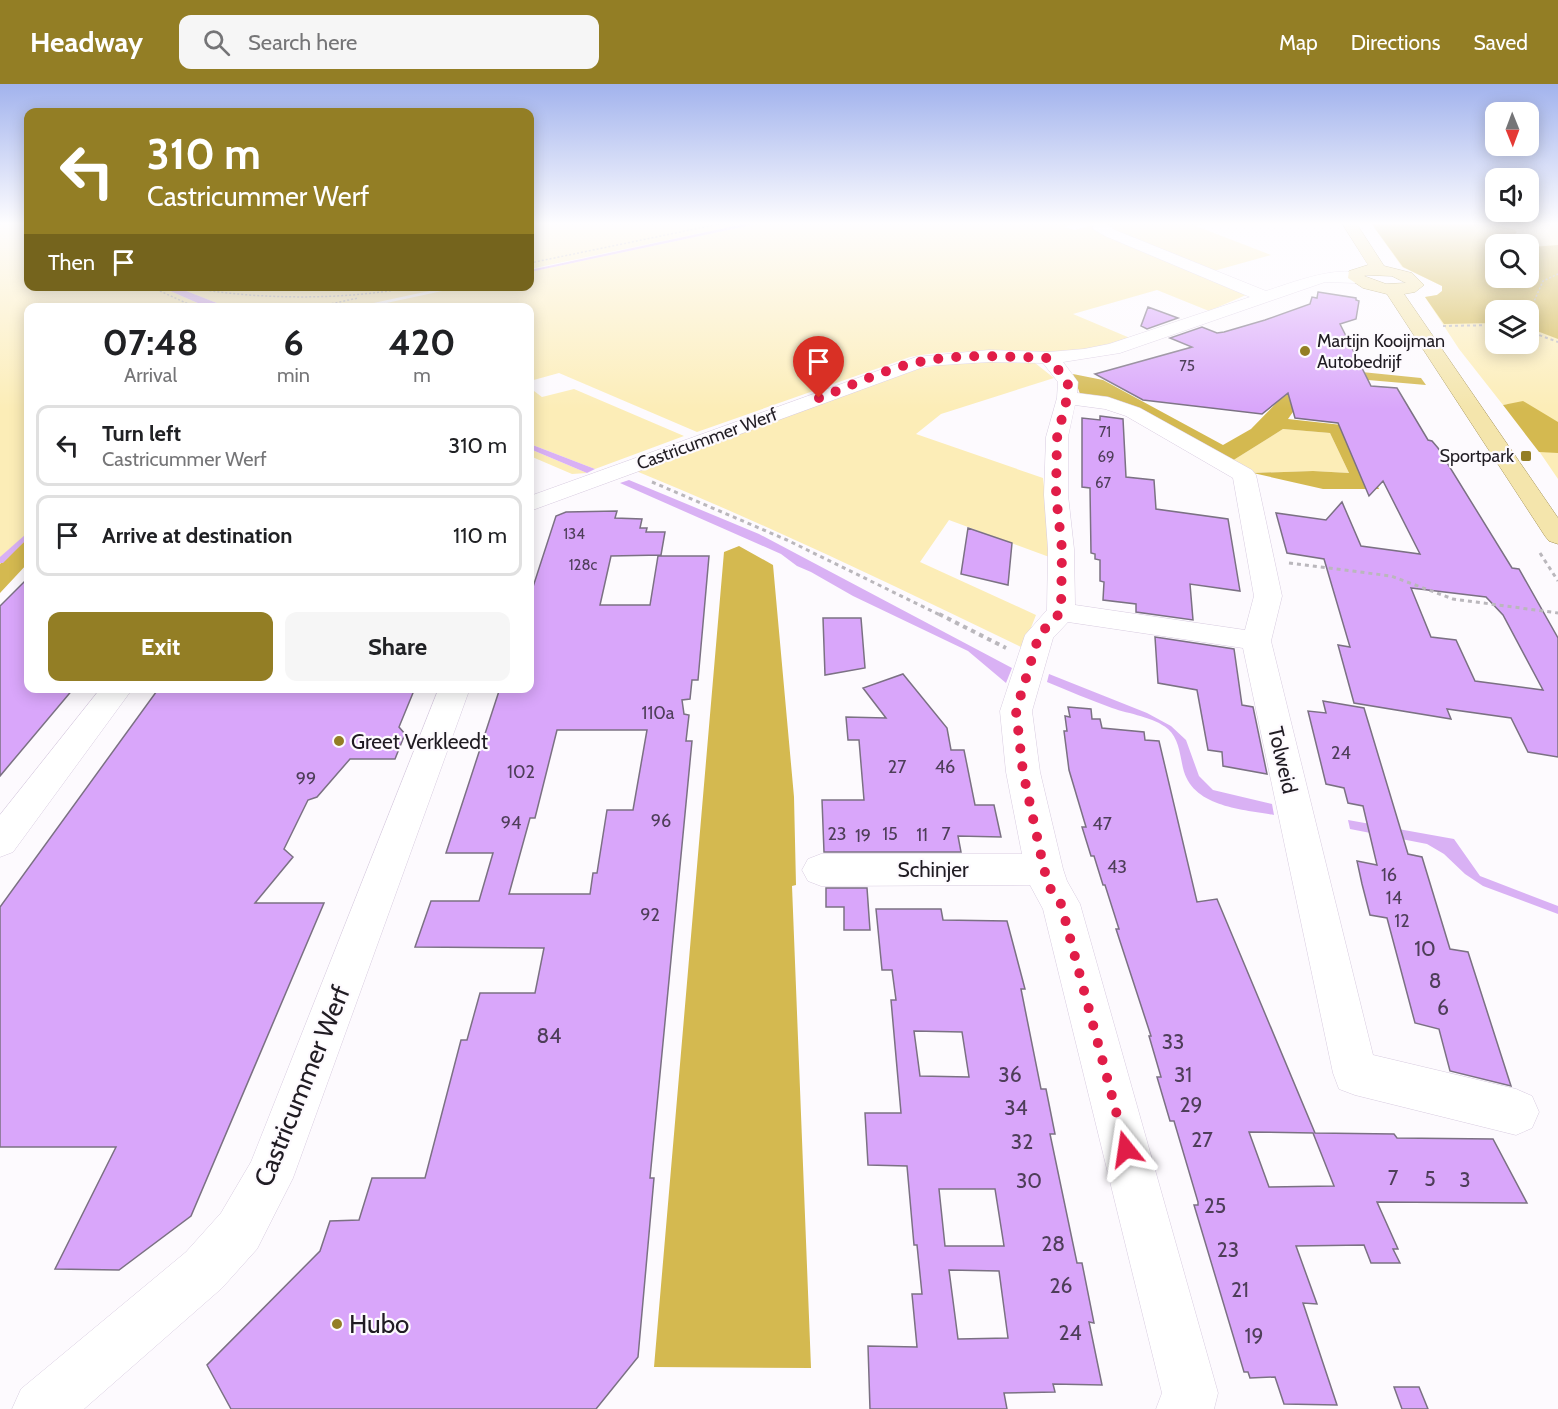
<!DOCTYPE html>
<style>
body{margin:0;font-family:Cabin,sans-serif;background:#f6f6f6;color:#202124;height:100vh;display:flex;flex-direction:column;font-size:22px;white-space:nowrap}
*{box-sizing:border-box;margin:0}
p{font-size:20px;color:#757577}
.icon{flex:none;width:33px;height:33px;fill:none;stroke:currentColor;stroke-width:2;stroke-linecap:round;stroke-linejoin:round}
.map{position:relative;flex:1;overflow:hidden}
.sheet{position:absolute;left:24px;top:219px;width:510px;height:390px;display:flex;flex-direction:column;background:#fff;border-radius:12px;box-shadow:0 3px 15px #0003}
.sheet>*{flex:none}
.top-card{position:absolute;left:24px;top:24px;width:510px;height:183px;border-radius:12px;box-shadow:0 3px 15px #0003;background:#937e25;color:#fff;overflow:hidden}
.needle{width:39px;rotate:179deg}
.fabs{position:absolute;left:1485px;top:18px;display:grid;gap:12px}
.fabs a{display:grid;place-items:center;width:54px;height:54px;border-radius:12px;background:#fff;box-shadow:0 3px 15px #0003;font-size:30px}
.pin{position:absolute;display:grid;place-items:center;width:51px;height:51px;color:#fff;margin:-62px -26px;border-radius:50% 50% 50% 0;rotate:-45deg;box-shadow:0 0 6px #0007}
.pin .icon{rotate:45deg}
.me{position:absolute;width:66px;margin:-33px;rotate:345deg;stroke-linejoin:round;filter:drop-shadow(0 0 4px #0008)}
.turn{display:flex;align-items:center;gap:21px;height:126px;padding:0 24px;font-size:27px}
.turn .icon{width:78px;height:78px;stroke-width:2.5}
.turn b{display:block;font-size:42px;line-height:51px}
.then{display:flex;align-items:center;height:57px;padding:0 24px;background:#0003;gap:12px;font-size:22px}
.eta{display:flex;justify-content:space-evenly;align-items:center;height:102px;text-align:center}
.eta b{font-size:36px;font-weight:700;line-height:42px}
.button{display:flex;gap:12px;margin-top:auto;padding:12px 24px}
.button a{flex:1;height:69px;border-radius:12px;background:#937e25;color:#fff;font-size:24px;font-weight:700;line-height:69px;text-align:center}
.button a+a{background:#f6f6f6;color:#202124}
ul{padding:0;list-style:none}
li{display:flex;align-items:center;gap:18px;height:81px;margin:0 12px 9px;padding:0 12px;border:3px solid #e0e0e0;border-radius:12px}
li div{flex:1}
li b{display:block;font-size:22px}
li em{font-style:normal}
header{display:flex;align-items:center;gap:36px;box-sizing:border-box;height:84px;padding:0 30px;background:#937e25;color:#fff}
header strong{font-size:28px}
nav{display:flex;gap:33px;margin-inline-start:auto;font-size:21px}
.search{width:420px;height:54px;background:#f6f6f6;display:flex;align-items:center;gap:15px;box-sizing:border-box;padding:0 21px;border-radius:12px;color:#757577;font-size:22px}
.map>svg:first-child{display:block}
</style>
<header>
<strong>Headway</strong>
<div class="search"><svg class="icon" aria-label="search" viewBox="0 0 24 24"><circle cx="10" cy="10" r="6"/><path d="M15 15l6 6"/></svg>Search here</div>
<nav><a>Map</a><a>Directions</a><a>Saved</a></nav>
</header>
<div class="map">
<svg width="1558" height="1325" viewBox="0 0 1558 1325">
<rect width="100%" height="100%" fill="#fdfafe"/>
<path fill="#fcedb7" fill-rule="evenodd" d="M0,139L28,141V202L161,203L207,223L28,224V454L0,480Z
M530,139H748L530,185Z
M761,139H1076L1064,143L1075,146L1089,142L1246,211L1209,227L1157,206L1073,230L1130,254C1107,261 1082,267 1058,268C1009,271 959,263 910,273L697,348L559,289L530,297V224H363L461,203L530,202V188Z
M1108,139H1207L1196,142L1271,171L1210,188L1111,147L1105,140Z
M1371,139H1558V395L1507,320L1503,321L1459,265L1425,213L1437,211L1442,207V202L1402,183ZM1496,160H1528V194H1496ZM1496,226H1528V260H1496Z
M197,202L448,203L350,224L227,223L186,207L199,204Z
M1009,277L1035,279L1054,294L941,330L916,350L1043,394L1052,474L949,436L920,478L1036,531L1023,564C895,502 768,441 636,387L918,285L946,280Z
M530,304L542,313L574,305L684,352L595,385L530,360Z
M1283,345L1330,349L1349,389L1313,387L1253,389L1232,377Z
M530,365L587,389L572,390L530,372Z"/>
<path fill="#d4b950" d="M1371,139H1493L1515,146L1517,148L1510,155L1516,160H1496V194H1528L1529,163L1558,161V255L1529,244L1528,226H1496L1495,239L1444,240L1425,213L1437,211L1442,207V202L1403,183Z
M1342,286L1421,294L1426,301L1345,294L1309,305L1288,335L1351,342L1379,405H1323L1253,389L1313,387L1349,389L1330,349L1283,345L1232,377L1080,310L1073,290L1103,296L1223,361L1251,345L1295,300Z
M1523,317L1558,338V369L1539,368L1503,321Z
M28,454V479L0,509V480Z
M739,462L773,481L794,713L796,801L792,802L811,1284L654,1283L724,468Z"/>
<path fill="#d9b1f4" d="M748,139H761L530,188V186Z
M161,203H176L227,223H207Z
M530,360L595,385L587,389L530,365Z
M629,396L759,450L1012,584L1006,599L968,567L853,512L811,488L797,482L781,470L620,399Z
M1049,590L1147,629L1171,642L1186,656L1199,692L1213,706L1272,720L1274,731C1241,725 1192,723 1183,684C1180,671 1179,655 1168,645C1154,633 1129,630 1112,624C1090,616 1069,607 1047,598Z
M1348,736L1454,755L1480,792L1558,822V830L1483,802L1465,790L1444,770L1427,760L1350,745Z"/>
<g fill="none" stroke-linecap="round" stroke-linejoin="round">
<path fill="#d9b1f4" fill-rule="evenodd" d="M28,449V454L3,479H0V473L26,450Z"/>
</g>
<path fill="#d9a6fa" stroke="#7b7183" stroke-width="1.5" fill-rule="evenodd" d="M1318,208L1356,214V216L1359,217L1356,235L1340,240L1371,302L1397,304L1428,356L1432,357L1438,364L1512,484L1519,485L1558,554V673L1528,668L1511,634L1447,625L1451,635L1354,619L1338,561L1350,563L1324,475L1287,469L1276,429L1326,436L1342,418L1361,462L1420,470L1383,397L1369,412L1338,339L1295,334L1288,309L1262,330L1143,316L1095,290L1192,263L1170,254L1202,243L1217,249L1224,248L1265,236L1310,220L1312,213L1317,214ZM1411,504L1486,513L1503,531L1543,606L1475,597L1456,556L1431,553Z
M1148,223L1178,234L1147,245L1141,242Z
M1100,332L1123,335L1126,393L1154,396L1156,425L1228,435L1240,507L1190,500L1193,536L1136,528V520L1103,516L1104,498L1100,497V476L1095,475V470L1091,469L1090,404L1082,403V334L1100,336Z
M617,427L615,434L642,435L640,444H647L646,448H665L661,471L611,472L600,521H650L658,472H709L698,596H692L690,615L682,616L684,630L689,631L686,657H692L650,1094H654L638,1273L596,1325H231L207,1281L320,1167L330,1137L359,1136L372,1094H425L461,956H467L480,909H535L544,864L415,863L431,817H479L493,769H446L500,604H530V512L556,432L566,428ZM557,646H647L633,726H607L597,789H593L590,810H509L530,734H535Z
M968,444L1012,459L1008,501L961,490Z
M28,494V604H74L0,692V522Z
M823,534H861L865,584L825,591Z
M1155,553L1234,565L1242,621L1253,623L1267,690L1223,682L1222,668L1208,666L1197,606L1158,599Z
M903,590L947,644L951,666H964L975,721H994L1001,753L958,752L961,768H824L822,716H864L859,656H848L846,633L886,634L863,604Z
M159,604H415L399,643L405,650L395,675H350L317,713L308,716L284,765L293,773L255,819H324L191,1132L119,1186L55,1185L116,1063H0V823Z
M1323,617L1364,624L1408,770L1422,773L1450,865L1468,868L1511,1002L1450,987L1439,945L1415,939L1387,834L1370,831L1362,800L1357,777L1377,781L1363,722L1348,719L1344,704L1326,700L1308,627L1326,629Z
M1068,623L1091,625L1092,635H1100L1102,644L1144,648L1145,656L1159,657L1197,818L1217,815L1315,1049L1394,1050L1397,1054L1493,1055L1527,1119L1377,1118L1398,1165H1393L1400,1179H1371L1364,1161L1296,1162L1317,1220L1303,1219L1337,1321L1284,1320L1275,1293L1250,1294L1248,1288H1244L1194,1121H1198V1118L1174,1037H1170L1157,993H1161L1149,952H1151L1116,845H1119L1105,801H1103L1094,772H1091L1082,743H1086L1069,686L1064,647H1067L1065,632L1070,633ZM1249,1048L1313,1049L1334,1102L1269,1103Z
M826,804H867L870,846H844V823H826Z
M876,825H941L943,836L1007,837L1025,905H1021L1041,1005H1046L1055,1050H1050L1077,1179H1082L1094,1239L1089,1238L1102,1301L1053,1300L1055,1308L1004,1309L1007,1325H870L868,1262L917,1263L912,1210H922L917,1161H914L907,1082L868,1081L865,1029H901L891,916H896L892,886H882ZM914,947L962,948L969,993L920,992ZM939,1105H995L1004,1162H945ZM949,1186L999,1187L1008,1254L958,1255Z
M1394,1303H1419L1428,1325H1402Z"/>
<g fill="none" stroke-linecap="round" stroke-linejoin="round">
<g stroke="#d8cce0" stroke-width="1">
<path id="minor" d="M1092,139H1106L1115,146L1266,207C1286,201 1348,176 1364,194L1356,199L1325,198L1120,269L1063,278L1078,298L1077,309L1108,313L1140,324L1252,386L1256,391L1282,512L1271,557L1373,971L1516,1005L1532,1012L1539,1028L1532,1044L1516,1051L1355,1011L1339,1005L1333,989L1243,564L1068,538L1053,554L1032,627L1040,688L1063,785L1067,797L1080,820L1218,1309L1214,1325H1156L1162,1309L1043,825L1030,801L821,802L808,797L802,786L808,775L821,770H1022L1006,688L1000,627L1025,551L1047,526L1048,465L1044,411L1046,353L1057,314L1058,298L1043,279L989,278L926,282L530,427V412L916,273L989,266L1049,268L1084,265L1109,260L1250,213L1105,152L1093,145ZM1075,321L1105,325L1126,332L1233,394L1254,512L1245,546L1075,521L1074,465L1068,411V353Z
M101,604H133L13,768L0,773V731Z
M439,604H470L293,1094L257,1165L222,1204L84,1325H12L21,1305L186,1168L221,1129L251,1078Z"/>
</g>
<g stroke="#a59358" stroke-width="1">
<path id="major" d="M1342,139H1356L1384,182L1412,189L1424,201L1415,208L1404,210L1558,434V460L1549,457L1545,452L1387,210L1363,204L1348,194L1349,187L1368,181ZM1367,191L1392,192L1406,199L1386,200L1364,192Z"/>
</g>
<path stroke="#bab7bc" stroke-width="1.5" stroke-dasharray="2 2" stroke-linecap="butt" d="M20,139L28,144
M530,179L724,139
M149,202L197,224
M190,202C209,208 229,209 249,211C306,215 362,213 418,202
M312,224L358,214
M1528,231L1543,197L1558,190
M1486,241H1496"/>
<path stroke="#bab7bc" stroke-width="2" stroke-dasharray="3 3" stroke-linecap="butt" d="M1443,242L1496,241
M1528,247L1558,258"/>
<path stroke="#bab7bc" stroke-width="3" stroke-dasharray="4 4" stroke-linecap="butt" d="M652,398L787,456L942,532
M1540,469L1558,497
M1289,479L1391,492L1453,515L1558,529"/>
<path stroke="#bab7bc" stroke-width="4" stroke-dasharray="4.5 4.5" stroke-linecap="butt" d="M939,530L1006,564"/>
<use href="#minor" fill="#fff" fill-rule="evenodd"/>
<use href="#major" fill="#f4e5ac" fill-rule="evenodd"/>
</g>
<linearGradient id="sky" x2="0" y2="1"><stop stop-color="#a2b3ed"/><stop offset="0.43" stop-color="#fefdff"/><stop offset="1" stop-color="#fefdff" stop-opacity="0"/></linearGradient>
<rect width="1558" height="325" fill="url(#sky)"/>
<g fill="none" stroke-linecap="round" stroke-linejoin="round">
<path stroke="#e11d48" stroke-width="10" stroke-dasharray="0 18" d="M819,314C853,301 889,283 924,277C965,269 1008,273 1049,274L1068,298L1067,314L1057,354L1056,411L1062,465L1061,528L1039,551L1016,627L1023,688L1044,785L1050,804L1061,820L1126,1065"/>
</g>
<g fill="#937e25" stroke="#fdfafe" stroke-width="2">
<circle cx="1305" cy="267" r="6"/>
<rect x="1520" y="366" width="12" height="12" rx="3"/>
<circle cx="339" cy="657" r="6"/>
<circle cx="337" cy="1240" r="6"/>
</g>
<g text-anchor="middle" dominant-baseline="central" stroke-width="4.5" stroke-linejoin="round" paint-order="stroke">
<g font-size="15" fill="#4e3e59">
<text x="1187" y="282">75</text>
<text x="1105" y="348">71</text>
<text x="1106" y="373">69</text>
<text x="1103" y="399">67</text>
<text x="574" y="450">134</text>
<text x="583" y="481">128c</text>
</g>
<g font-size="18" fill="#201c23" stroke="#fdfafe" text-anchor="start">
<text x="1317" y="257">Martijn Kooijman<tspan x="1317" dy="21">Autobedrijf</tspan></text>
<text x="1514" y="372" text-anchor="end">Sportpark</text>
</g>
<g font-size="18" fill="#201c23" stroke="#fdfafe">
<text transform="translate(707 355) rotate(-20)">Castricummer Werf</text>
</g>
<g font-size="18" fill="#4e3e59">
<text x="658" y="629">110a</text>
<text x="1341" y="669">24</text>
<text x="897" y="683">27</text>
<text x="945" y="683">46</text>
<text x="521" y="688">102</text>
<text x="306" y="695">99</text>
<text x="661" y="737">96</text>
<text x="511" y="739">94</text>
<text x="1102" y="740">47</text>
<text x="837" y="750">23</text>
<text x="890" y="750">15</text>
<text x="946" y="750">7</text>
<text x="922" y="751">11</text>
<text x="863" y="752">19</text>
<text x="1117" y="783">43</text>
<text x="1389" y="791">16</text>
<text x="1394" y="814">14</text>
<text x="650" y="831">92</text>
<text x="1402" y="837">12</text>
</g>
<g font-size="21" fill="#201c23" stroke="#fdfafe" text-anchor="start">
<text x="351" y="657">Greet Verkleedt</text>
</g>
<g font-size="21" fill="#201c23" stroke="#fdfafe">
<text transform="translate(1283 676) rotate(77)">Tolweid</text>
<text x="933" y="785">Schinjer</text>
</g>
<g font-size="21" fill="#4e3e59">
<text x="1425" y="864">10</text>
<text x="1435" y="896">8</text>
<text x="1443" y="923">6</text>
<text x="549" y="951">84</text>
<text x="1173" y="957">33</text>
<text x="1010" y="990">36</text>
<text x="1183" y="990">31</text>
<text x="1191" y="1020">29</text>
<text x="1016" y="1023">34</text>
<text x="1202" y="1055">27</text>
<text x="1022" y="1057">32</text>
<text x="1393" y="1093">7</text>
<text x="1430" y="1094">5</text>
<text x="1465" y="1095">3</text>
<text x="1029" y="1096">30</text>
<text x="1215" y="1121">25</text>
<text x="1053" y="1159">28</text>
<text x="1228" y="1165">23</text>
<text x="1061" y="1201">26</text>
<text x="1240" y="1205">21</text>
<text x="1070" y="1248">24</text>
<text x="1254" y="1251">19</text>
</g>
<g font-size="26" fill="#201c23" stroke="#fdfafe">
<text transform="translate(302 1002) rotate(-68)">Castricummer Werf</text>
</g>
<g font-size="26" fill="#201c23" stroke="#fdfafe" text-anchor="start">
<text x="349" y="1240">Hubo</text>
</g>
</g>
</svg>
<div class="fabs">
<a><svg class="needle" viewBox="-14 -14 28 28"><path d="M0-13l5 13h-10z" fill="#e53935"/><path d="M0 13l5-13h-10z" fill="#757577"/></svg></a>
<a><svg class="icon" aria-label="sound" viewBox="0 0 24 24"><path d="M4 9h4l5-4v14l-5-4H4zM17 9q2 3 0 6"/></svg></a>
<a><svg class="icon" aria-label="search" viewBox="0 0 24 24"><circle cx="10" cy="10" r="6"/><path d="M15 15l6 6"/></svg></a>
<a><svg class="icon" aria-label="layers" viewBox="0 0 24 24"><path d="M12 4l9 5-9 5-9-5zM3 14l9 5 9-5"/></svg></a>
</div>
<div class="pin" style="left:819px;top:314px;background:#d93025"><svg class="icon" aria-label="arrive" viewBox="0 0 24 24"><path d="M6 21V4h12l-3 4 3 4H6"/></svg></div>
<svg class="me" style="left:1126px;top:1065px" viewBox="-20 -20 40 40"><path d="M0-17L14 15 0 8-14 15z" fill="#e11d48" stroke="#fff" stroke-width="4"/></svg>
<div class="top-card">
<div class="turn"><svg class="icon" aria-label="left" viewBox="0 0 24 24"><path d="M17 20v-9H6M10 6l-5 5 5 5"/></svg><div><b>310 m</b>Castricummer Werf</div></div>
<div class="then">Then<svg class="icon" aria-label="arrive" viewBox="0 0 24 24"><path d="M6 21V4h12l-3 4 3 4H6"/></svg></div>
</div>
<section class="sheet">
<div class="eta">
<div><b>07:48</b><p>Arrival</p></div>
<div><b>6</b><p>min</p></div>
<div><b>420</b><p>m</p></div>
</div>
<ul>
<li><svg class="icon" aria-label="left" viewBox="0 0 24 24"><path d="M17 20v-9H6M10 6l-5 5 5 5"/></svg><div><b>Turn left</b><p>Castricummer Werf</p></div><em>310 m</em></li>
<li><svg class="icon" aria-label="arrive" viewBox="0 0 24 24"><path d="M6 21V4h12l-3 4 3 4H6"/></svg><div><b>Arrive at destination</b></div><em>110 m</em></li>
</ul>
<div class="button"><a>Exit</a><a>Share</a></div>
</section>
</div>
